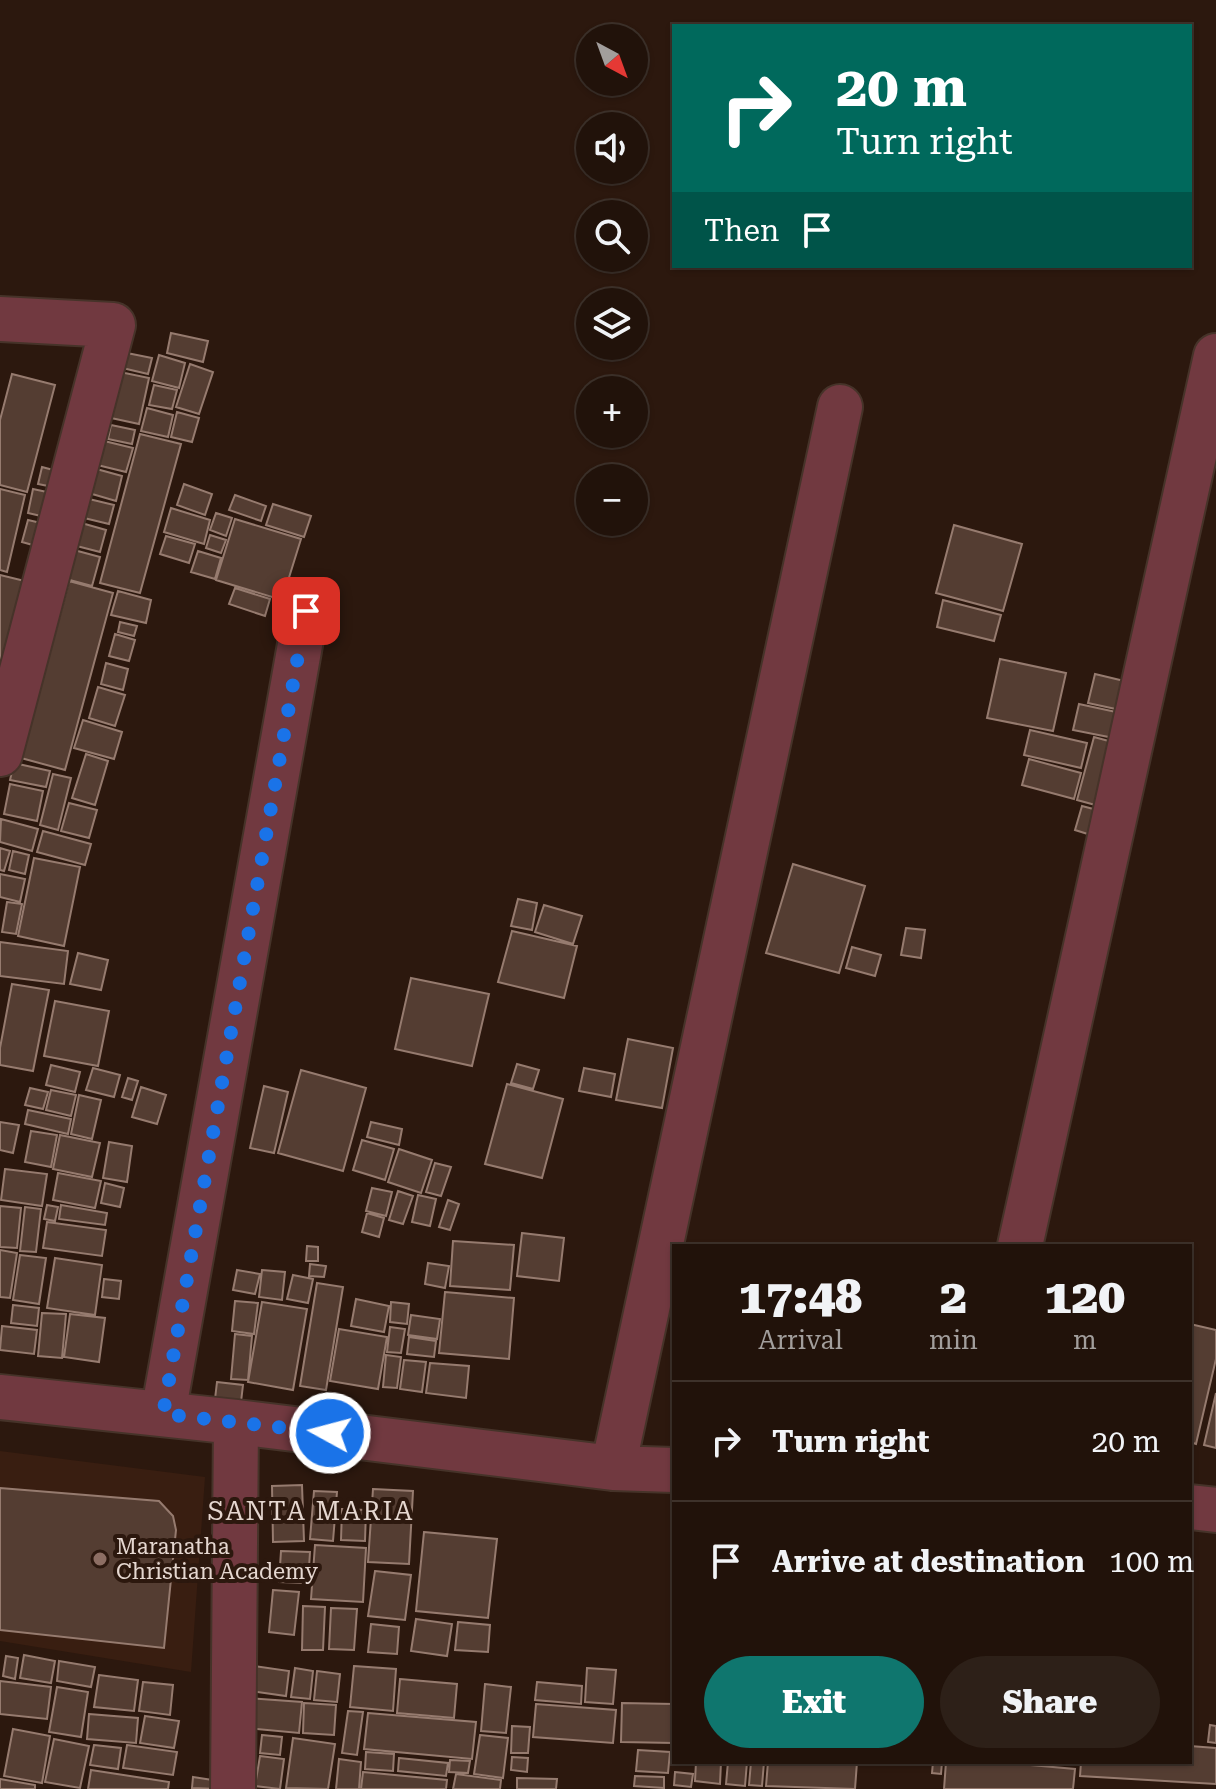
<!DOCTYPE html>
<meta charset="utf-8">
<style>
body{margin:0;font-family:"Roboto Serif",serif;background:#2d2018;color:#f1f3f6;height:100vh;display:flex;flex-direction:column;font-size:30px;white-space:nowrap}
*{box-sizing:border-box;margin:0}
p{font-size:26px;color:#a29e9c}
.icon{flex:none;width:44px;height:44px;fill:none;stroke:currentColor;stroke-width:2;stroke-linecap:round;stroke-linejoin:round}
.map{position:relative;flex:1;overflow:hidden}
.panel{position:absolute;left:672px;top:1244px;width:520px;height:520px;display:flex;flex-direction:column;background:#21120a;border-radius:0px;box-shadow:0 2px 6px #0004,0 0 0 2px #3e322b}
.panel>*{flex:none}
.guide{position:absolute;left:672px;top:24px;width:520px;height:244px;border-radius:0px;box-shadow:0 2px 6px #0004,0 0 0 2px #3e322b;background:#00695c;color:#fff;overflow:hidden}
.needle{width:52px;rotate:139deg}
.controls{position:absolute;left:576px;top:24px;display:grid;gap:16px}
.controls a{display:grid;place-items:center;width:72px;height:72px;border-radius:50%;background:#21120a;box-shadow:0 2px 6px #0004,0 0 0 2px #3e322b;font-size:40px}
.pin{position:absolute;display:grid;place-items:center;width:68px;height:68px;color:#fff;margin:-34px;border-radius:16px;box-shadow:0 4px 12px #0006}
.me{position:absolute;width:88px;margin:-44px;rotate:277deg;stroke-linejoin:round;filter:drop-shadow(0 0 6px #0008)}
.turn{display:flex;align-items:center;gap:28px;height:168px;padding:0 32px;font-size:36px}
.turn .icon{width:104px;height:104px;stroke-width:2.5}
.turn b{display:block;font-size:56px;line-height:68px}
.then{display:flex;align-items:center;height:76px;padding:0 32px;background:#0003;gap:16px;font-size:30px}
.eta{display:flex;justify-content:space-evenly;align-items:center;height:136px;text-align:center}
.eta b{font-size:48px;font-weight:800;line-height:56px}
.primary-button{display:flex;gap:16px;margin-top:auto;padding:16px 32px}
.primary-button a{flex:1;height:92px;border-radius:48px;background:#0f766e;color:#fff;font-size:32px;font-weight:800;line-height:92px;text-align:center}
.primary-button a+a{background:#2d2018;color:#f1f3f6}
ul{padding:0;list-style:none}
li{display:flex;align-items:center;gap:24px;height:120px;padding:0 32px;border-top:2px solid #3e322b}
li div{flex:1}
li b{display:block;font-size:30px}
li em{font-style:normal}
.map>svg:first-child{display:block}
</style>
<div class="map">
<svg width="1216" height="1789" viewBox="0 0 1216 1789">
<rect width="100%" height="100%" fill="#2c180e"/>
<path fill="#391e11" d="M0,1451L205,1477L191,1672L0,1641Z"/>
<path fill="#543d32" stroke="#967b6f" stroke-width="2" d="M171,333L208,341L203,362L167,353Z
M122,352L152,358L148,374L118,367Z
M159,355L185,363L179,388L152,381Z
M190,364L213,372L199,414L176,407Z
M120,372L149,378L139,424L111,418Z
M12,374L55,385L27,492L0,485V420Z
M154,385L177,390L172,409L149,405Z
M147,408L173,415L168,437L141,431Z
M177,412L199,418L192,442L171,437Z
M111,425L135,430L132,444L108,439Z
M140,434L181,444L140,593L100,583Z
M96,439L133,448L126,472L89,463Z
M82,465L122,476L116,501L75,489Z
M42,467L57,471L53,487L38,484Z
M184,484L212,494L205,515L177,505Z
M0,489L25,495L7,572L0,570Z
M33,489L47,492L41,516L28,513Z
M235,495L266,506L261,521L229,510Z
M89,499L114,505L109,524L84,518Z
M273,504L311,516L304,537L266,525Z
M171,508L210,520L204,544L164,532Z
M216,513L232,518L226,536L210,530Z
M235,519L301,539L282,600L216,580Z
M28,520L54,526L47,549L22,542Z
M71,520L106,530L100,552L65,543Z
M954,525L1022,544L1003,611L936,593Z
M210,535L226,540L221,553L206,548Z
M166,536L195,544L189,563L160,554Z
M74,550L100,557L92,586L66,579Z
M198,551L221,558L215,579L191,572Z
M0,575L33,583L0,711Z
M69,581L113,593L65,770L21,758Z
M235,588L270,599L265,616L229,604Z
M118,591L151,600L146,623L111,615Z
M943,600L1001,615L994,641L937,627Z
M120,622L137,626L134,636L118,632Z
M115,634L135,640L129,661L109,656Z
M1000,659L1066,673L1053,731L987,718Z
M106,663L128,669L123,690L101,684Z
M1095,674L1141,685L1134,713L1088,703Z
M98,687L125,695L115,726L89,718Z
M1079,704L1130,715L1124,740L1073,730Z
M83,720L122,732L114,759L74,748Z
M1030,730L1087,743L1081,768L1024,755Z
M1094,737L1127,746L1110,809L1077,800Z
M86,754L108,761L95,805L72,798Z
M1029,759L1081,773L1074,799L1022,785Z
M14,763L50,771L46,787L10,780Z
M53,774L71,778L58,830L40,825Z
M10,784L43,791L37,821L4,814Z
M69,803L97,810L89,838L61,831Z
M1082,806L1101,811L1094,836L1075,830Z
M1,819L38,829L32,851L0,842Z
M43,831L91,844L85,865L37,852Z
M0,848L10,851L4,871L0,870Z
M13,851L29,855L25,874L9,870Z
M34,858L80,867L64,946L18,936Z
M793,864L865,886L839,973L766,953Z
M0,874L25,879L20,902L0,897Z
M518,899L537,903L532,930L511,926Z
M7,902L22,904L16,934L2,932Z
M544,905L582,916L573,944L535,932Z
M906,928L925,930L921,958L901,955Z
M512,931L577,946L564,998L498,982Z
M0,942L68,951L64,984L0,976Z
M852,947L881,955L875,976L846,968Z
M78,953L108,960L101,990L70,984Z
M411,978L489,994L472,1066L395,1049Z
M12,984L49,990L33,1071L0,1065V1048Z
M55,1001L109,1011L98,1066L44,1056Z
M628,1039L673,1048L662,1108L616,1100Z
M517,1064L539,1070L533,1089L511,1083Z
M51,1065L80,1072L75,1092L46,1085Z
M93,1068L120,1075L114,1097L86,1090Z
M584,1068L615,1074L611,1097L579,1091Z
M301,1070L366,1088L343,1171L278,1153Z
M128,1078L138,1081L132,1100L122,1097Z
M507,1084L563,1099L542,1178L485,1164Z
M264,1086L288,1092L274,1153L250,1148Z
M141,1087L166,1095L157,1124L132,1117Z
M30,1088L48,1092L43,1109L25,1105Z
M51,1090L76,1095L71,1116L46,1110Z
M79,1095L101,1100L92,1139L71,1134Z
M28,1110L71,1119L68,1134L25,1124Z
M0,1122L19,1125L13,1153L0,1150Z
M371,1122L402,1129L399,1145L367,1137Z
M31,1131L57,1135L51,1167L25,1162Z
M60,1135L100,1143L92,1177L53,1169Z
M362,1140L394,1149L385,1180L353,1170Z
M109,1142L132,1146L127,1182L103,1178Z
M399,1149L432,1160L421,1193L388,1182Z
M435,1163L451,1167L441,1196L426,1192Z
M5,1169L47,1174L42,1206L1,1200Z
M58,1173L101,1181L95,1208L53,1200Z
M105,1183L124,1188L120,1207L101,1203Z
M372,1188L392,1192L386,1216L366,1211Z
M398,1191L413,1196L403,1224L389,1220Z
M418,1195L436,1199L430,1226L412,1222Z
M448,1200L459,1204L450,1230L439,1227Z
M47,1205L58,1207L55,1221L44,1219Z
M61,1205L107,1213L105,1225L59,1219Z
M0,1206L21,1208L17,1248L0,1247Z
M25,1207L41,1209L36,1252L20,1251Z
M367,1213L384,1218L379,1237L362,1232Z
M47,1222L106,1230L102,1256L43,1248Z
M522,1233L564,1238L559,1281L517,1276Z
M453,1241L514,1245L510,1290L450,1286Z
M307,1246L318,1247V1261H306Z
M0,1250L17,1253L10,1298L0,1297Z
M20,1255L46,1258L39,1304L13,1300Z
M55,1258L102,1265L95,1315L47,1308Z
M428,1263L449,1266L445,1288L425,1284Z
M310,1264L326,1266L324,1277L309,1276Z
M237,1270L260,1274L255,1294L233,1290Z
M262,1270L285,1272L282,1300L259,1297Z
M293,1275L313,1279L308,1303L287,1299Z
M104,1279L121,1281L119,1299L102,1297Z
M317,1283L343,1287L326,1390L300,1386Z
M445,1292L514,1298L509,1359L439,1353Z
M356,1299L389,1306L384,1332L351,1326Z
M235,1301L258,1303L254,1334L232,1331Z
M262,1302L307,1309L293,1390L248,1382Z
M391,1302L409,1304L407,1324L390,1322Z
M13,1305L39,1308L37,1326L11,1323Z
M42,1313L66,1314L62,1358L38,1356Z
M70,1314L105,1318L99,1362L64,1357Z
M411,1315L440,1319L437,1339L408,1335Z
M1190,1324L1216,1330V1359L1196,1444L1190,1442Z
M2,1326L37,1330L34,1354L0,1350Z
M390,1327L405,1329L401,1353L387,1352Z
M339,1329L387,1337L378,1389L330,1381Z
M235,1334L252,1336L248,1380L231,1379Z
M409,1337L436,1341L434,1357L407,1354Z
M386,1355L401,1357L397,1388L383,1387Z
M404,1360L426,1362L422,1392L400,1389Z
M430,1363L469,1366L466,1398L426,1393Z
M217,1382L243,1385L241,1402L215,1399Z
M1216,1393V1448L1204,1445Z
M302,1485L304,1541L273,1542L272,1486Z
M0,1488L159,1501L173,1516L176,1530L164,1648L0,1630Z
M373,1489L413,1491L409,1564L368,1562Z
M314,1491L337,1492L333,1541L310,1539Z
M342,1509L366,1510L365,1541L341,1540Z
M424,1532L497,1539L488,1618L416,1611Z
M315,1545L366,1548L363,1602L311,1599Z
M281,1551L310,1552L308,1583L279,1582Z
M375,1571L411,1575L405,1620L368,1616Z
M273,1590L299,1592L294,1635L269,1632Z
M303,1606L325,1607L323,1650H302Z
M331,1608L357,1609L354,1650L329,1649Z
M416,1619L452,1624L447,1656L411,1651Z
M458,1622L490,1625L488,1652L455,1650Z
M371,1624L399,1627L397,1654L368,1652Z
M24,1655L55,1661L51,1683L20,1678Z
M6,1656L18,1658L15,1679L3,1676Z
M59,1661L95,1667L91,1687L57,1681Z
M254,1666L289,1671L286,1696L250,1691Z
M354,1666L396,1669L393,1711L350,1707Z
M295,1668L313,1671L310,1699L291,1697Z
M587,1668L616,1670L613,1704L585,1702Z
M317,1671L340,1674L337,1702L314,1700Z
M99,1675L138,1680L134,1711L94,1707Z
M400,1679L457,1684L454,1718L397,1713Z
M0,1681L51,1687L47,1719L0,1714Z
M143,1682L173,1685L170,1715L139,1711Z
M537,1682L582,1686L581,1704L535,1700Z
M485,1684L511,1687L506,1733L481,1731Z
M57,1687L88,1692L81,1737L49,1732Z
M248,1698L302,1702L299,1733L245,1728Z
M304,1703L336,1705L334,1735L303,1733Z
M622,1703L674,1704V1743L621,1742Z
M536,1704L616,1710L613,1743L533,1737Z
M348,1711L363,1712L357,1755L342,1753Z
M368,1713L476,1722L472,1759L364,1749Z
M89,1714L138,1718L136,1743L87,1739Z
M145,1716L179,1721L174,1748L140,1743Z
M1210,1725L1216,1726V1743L1208,1742Z
M512,1726L530,1727L528,1753H511Z
M13,1729L50,1736L42,1783L4,1776Z
M262,1735L282,1737L280,1755L260,1753Z
M480,1735L508,1738L503,1778L474,1774Z
M293,1738L335,1744L328,1789L286,1788Z
M54,1739L89,1746L80,1788L45,1782Z
M94,1745L121,1748L118,1769L90,1765Z
M127,1745L177,1752L173,1775L123,1768Z
M1190,1746L1216,1748V1784L1080,1776L1081,1762H1190Z
M638,1750L670,1752L668,1773L636,1771Z
M366,1752L394,1754L393,1771L365,1769Z
M260,1756L284,1759L280,1789L255,1786Z
M512,1757L528,1758L527,1772L511,1770Z
M399,1758L448,1763L446,1776L398,1771Z
M339,1759L361,1762L359,1789H336Z
M450,1760L470,1761L468,1773L449,1772Z
M696,1762H721L720,1784L695,1781Z
M728,1762H747L745,1786L726,1784Z
M751,1762H764L762,1786L749,1785Z
M768,1762H857L855,1789L766,1786Z
M933,1762H942L941,1774L932,1773Z
M946,1762H997L1075,1769L1073,1789H944Z
M91,1770L169,1782L168,1789H88Z
M363,1772L447,1780L446,1789H361Z
M675,1772L693,1774L691,1787L674,1785Z
M456,1774L501,1780L500,1789H453Z
M635,1776L664,1777V1788L634,1786Z
M193,1777L219,1781L218,1789L192,1788Z
M517,1778L557,1779L556,1789H517Z
M0,1779L35,1785V1789H0Z"/>
<g fill="none" stroke-linecap="round" stroke-linejoin="round">
<g stroke="#463329" stroke-width="48">
<path id="minor" d="M0,319L113,325L0,754
M1020,1246L1216,356
M0,1397L236,1422L613,1468L674,1470
M163,1414L306,611
M613,1468L840,407
M1190,1507L1216,1510
M233,1789L236,1422"/>
</g>
<use href="#minor" stroke="#713940" stroke-width="44"/>
</g>
<g fill="none" stroke-linecap="round" stroke-linejoin="round">
<path stroke="#1a73e8" stroke-width="14" stroke-dasharray="0 25.2" d="M306,611L163,1414L330,1433"/>
</g>
<circle fill="#8d6e63" stroke="#2c180e" stroke-width="3" cx="100" cy="1559" r="8"/>
<g text-anchor="middle" dominant-baseline="central" stroke-width="8" stroke-linejoin="round" paint-order="stroke">
<g font-size="22" fill="#e5d7d0" stroke="#2c180e" text-anchor="start">
<text x="116" y="1546">Maranatha<tspan x="116" dy="25">Christian Academy</tspan></text>
</g>
<g font-size="26" letter-spacing="2" fill="#e5d7d0" stroke="#2c180e">
<text x="311" y="1511">SANTA MARIA</text>
</g>
</g>
</svg>
<div class="controls">
<a><svg class="needle" viewBox="-14 -14 28 28"><path d="M0-13l5 13h-10z" fill="#e53935"/><path d="M0 13l5-13h-10z" fill="#a29e9c"/></svg></a>
<a><svg class="icon" aria-label="sound" viewBox="0 0 24 24"><path d="M4 9h4l5-4v14l-5-4H4zM17 9q2 3 0 6"/></svg></a>
<a><svg class="icon" aria-label="search" viewBox="0 0 24 24"><circle cx="10" cy="10" r="6"/><path d="M15 15l6 6"/></svg></a>
<a><svg class="icon" aria-label="layers" viewBox="0 0 24 24"><path d="M12 4l9 5-9 5-9-5zM3 14l9 5 9-5"/></svg></a>
<a>+</a>
<a>−</a>
</div>
<div class="pin" style="left:306px;top:611px;background:#d93025"><svg class="icon" aria-label="arrive" viewBox="0 0 24 24"><path d="M6 21V4h12l-3 4 3 4H6"/></svg></div>
<svg class="me" style="left:330px;top:1433px" viewBox="-20 -20 40 40"><circle r="17" fill="#1a73e8" stroke="#fff" stroke-width="3"/><path d="M0-11L8 9 0 5-8 9z" fill="#fff"/></svg>
<div class="guide">
<div class="turn"><svg class="icon" aria-label="right" viewBox="0 0 24 24"><path d="M7 20v-9h11M14 6l5 5-5 5"/></svg><div><b>20 m</b>Turn right</div></div>
<div class="then">Then<svg class="icon" aria-label="arrive" viewBox="0 0 24 24"><path d="M6 21V4h12l-3 4 3 4H6"/></svg></div>
</div>
<section class="panel">
<div class="eta">
<div><b>17:48</b><p>Arrival</p></div>
<div><b>2</b><p>min</p></div>
<div><b>120</b><p>m</p></div>
</div>
<ul>
<li><svg class="icon" aria-label="right" viewBox="0 0 24 24"><path d="M7 20v-9h11M14 6l5 5-5 5"/></svg><div><b>Turn right</b></div><em>20 m</em></li>
<li><svg class="icon" aria-label="arrive" viewBox="0 0 24 24"><path d="M6 21V4h12l-3 4 3 4H6"/></svg><div><b>Arrive at destination</b></div><em>100 m</em></li>
</ul>
<div class="primary-button"><a>Exit</a><a>Share</a></div>
</section>
</div>
